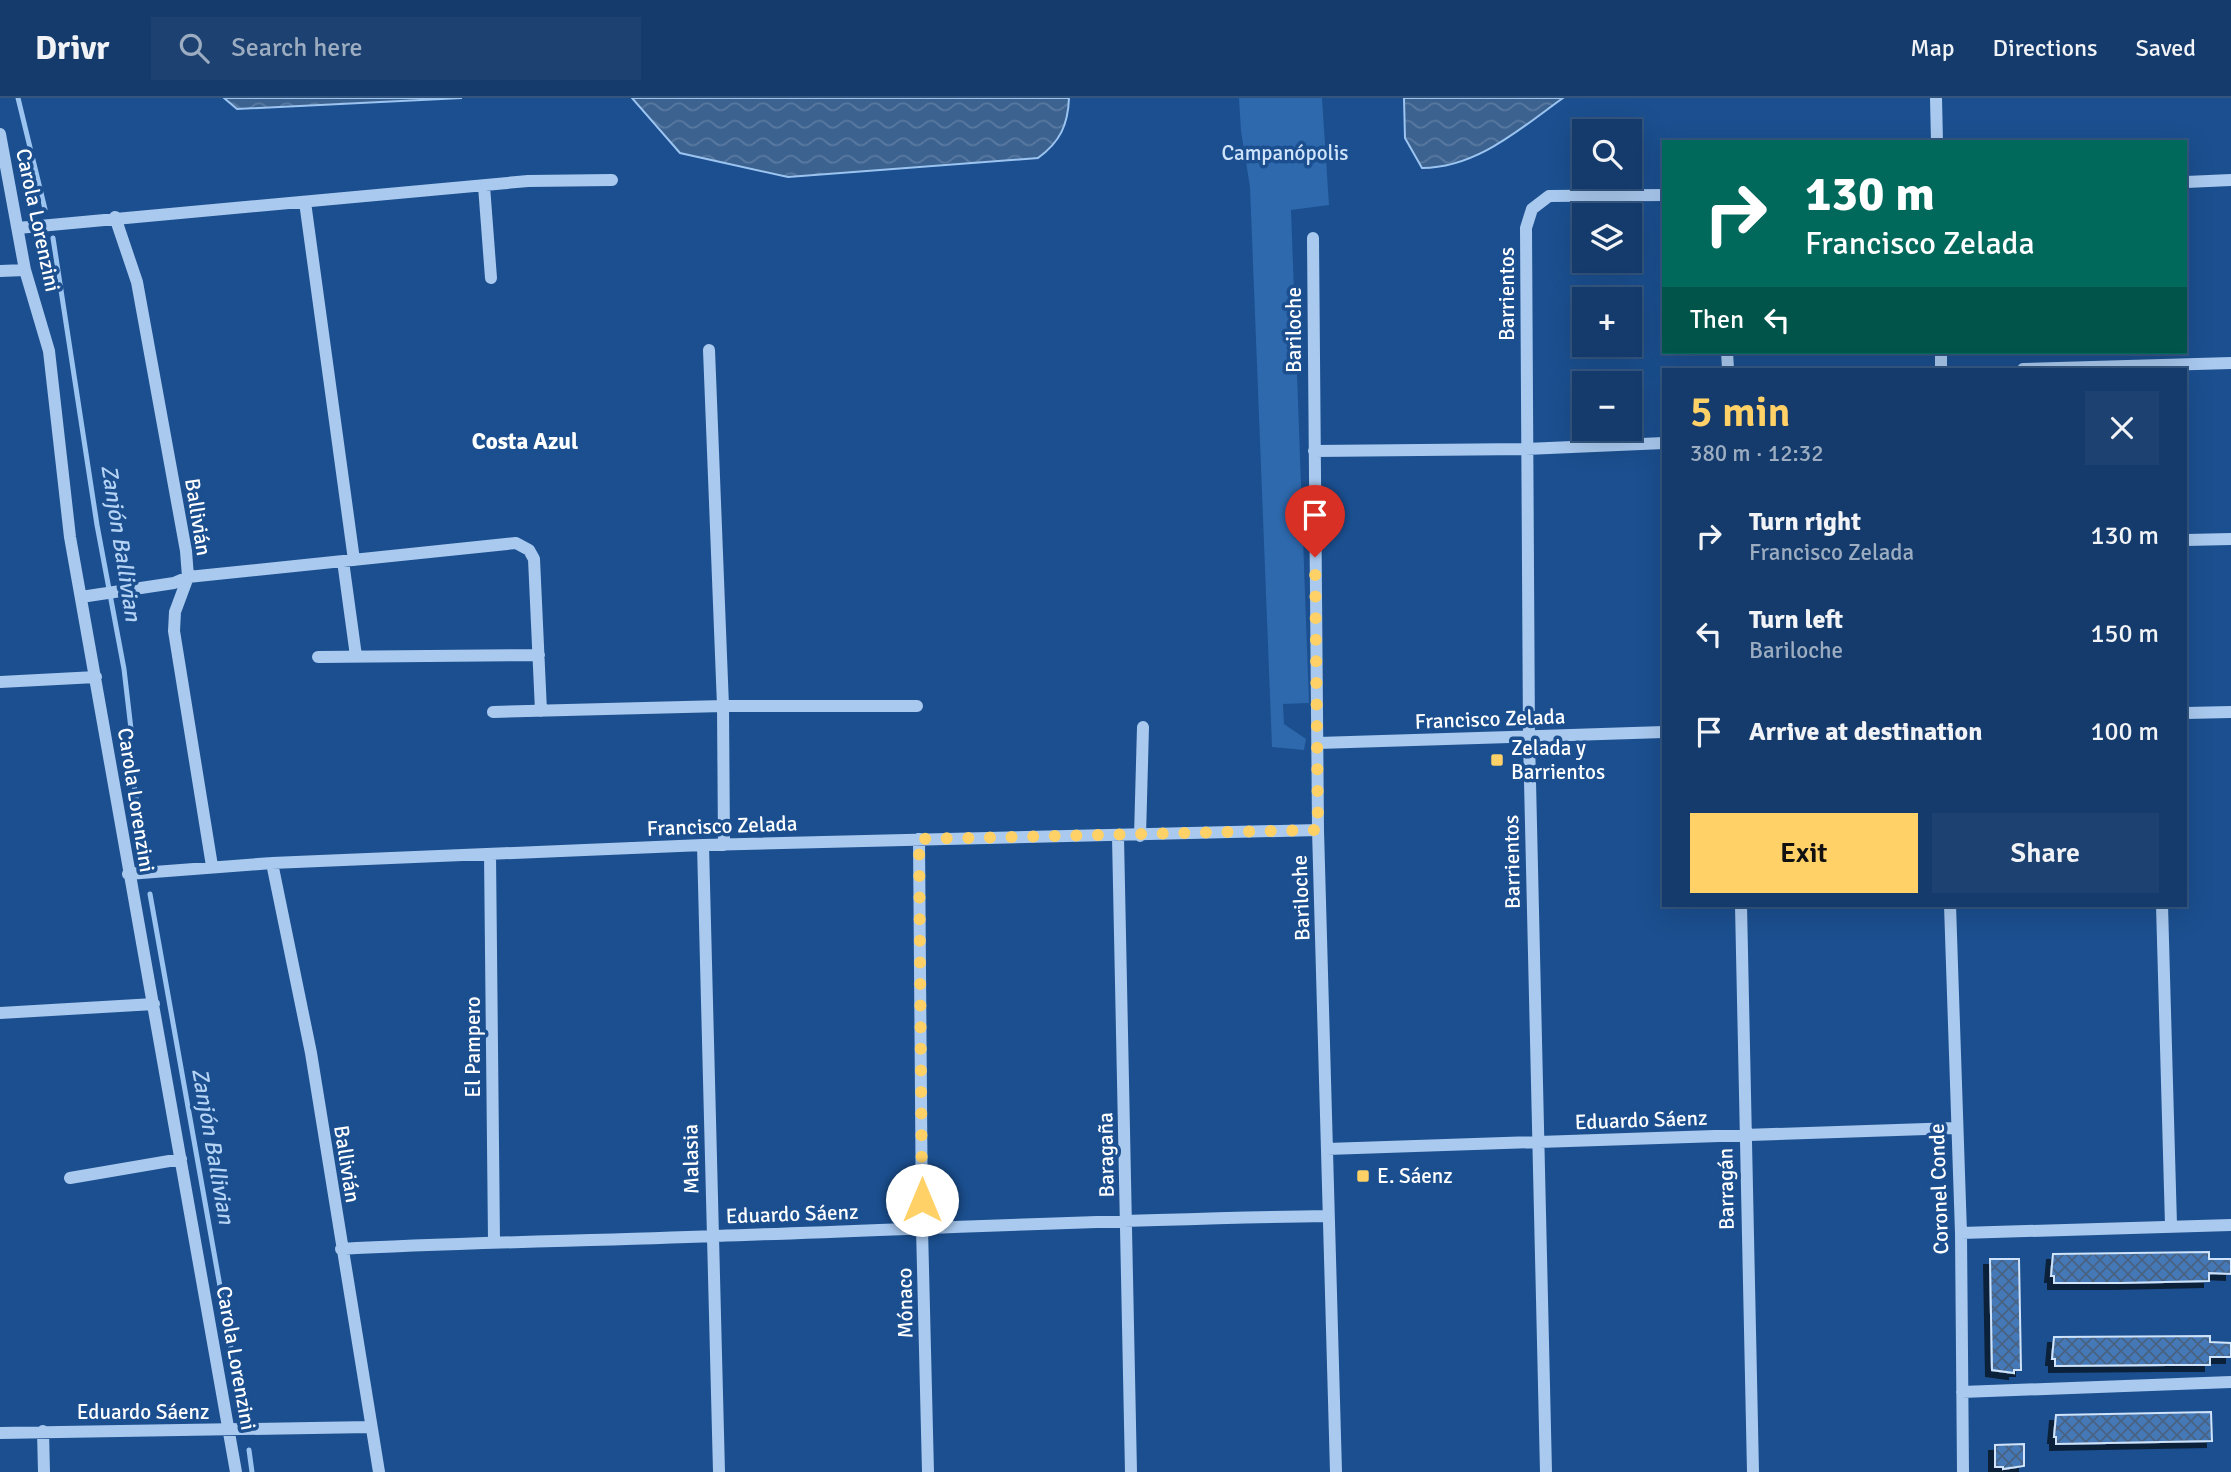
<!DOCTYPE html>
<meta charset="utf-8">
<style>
body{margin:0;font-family:Signika,sans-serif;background:#1d4271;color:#f1f3f6;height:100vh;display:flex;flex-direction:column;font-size:26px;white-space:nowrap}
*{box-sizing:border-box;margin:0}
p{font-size:23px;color:#9dadc1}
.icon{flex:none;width:38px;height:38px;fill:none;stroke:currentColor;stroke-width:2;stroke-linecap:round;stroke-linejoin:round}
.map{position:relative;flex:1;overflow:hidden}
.drawer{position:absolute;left:1662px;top:270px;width:525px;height:539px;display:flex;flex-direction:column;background:#143b6b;border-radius:0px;box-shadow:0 7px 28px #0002,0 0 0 2px #33557e}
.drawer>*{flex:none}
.guide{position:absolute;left:1662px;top:42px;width:525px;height:214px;border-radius:0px;box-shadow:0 7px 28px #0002,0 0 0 2px #33557e;background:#00695c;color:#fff;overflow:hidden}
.buttons{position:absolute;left:1572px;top:21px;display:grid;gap:14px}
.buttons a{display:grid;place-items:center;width:70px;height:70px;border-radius:0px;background:#143b6b;box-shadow:0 7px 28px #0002,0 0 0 2px #33557e;font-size:35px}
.pin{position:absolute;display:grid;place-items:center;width:60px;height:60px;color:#fff;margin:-72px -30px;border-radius:50% 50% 50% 0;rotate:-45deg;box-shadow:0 0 7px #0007}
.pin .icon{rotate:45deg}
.me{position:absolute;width:77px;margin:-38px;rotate:0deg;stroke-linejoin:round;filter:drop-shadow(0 0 5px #0008)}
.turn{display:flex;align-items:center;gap:24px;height:147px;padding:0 28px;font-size:32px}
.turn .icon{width:91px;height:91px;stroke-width:2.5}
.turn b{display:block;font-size:49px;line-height:60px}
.then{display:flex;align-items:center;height:66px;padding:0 28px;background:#0003;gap:14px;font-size:26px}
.round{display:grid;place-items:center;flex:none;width:74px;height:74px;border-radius:0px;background:#1d4271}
.headline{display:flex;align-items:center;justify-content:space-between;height:119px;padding:0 28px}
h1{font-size:42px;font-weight:600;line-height:52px;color:#ffd166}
.primary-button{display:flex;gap:14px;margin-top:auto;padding:14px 28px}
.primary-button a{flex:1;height:80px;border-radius:0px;background:#ffd166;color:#111;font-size:28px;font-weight:600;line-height:80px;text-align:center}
.primary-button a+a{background:#1d4271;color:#f1f3f6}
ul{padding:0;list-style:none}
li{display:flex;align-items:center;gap:21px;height:98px;padding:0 28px}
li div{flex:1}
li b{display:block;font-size:26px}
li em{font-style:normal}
header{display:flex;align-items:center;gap:42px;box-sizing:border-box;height:98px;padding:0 35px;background:#143b6b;border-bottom:2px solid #33557e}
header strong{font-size:33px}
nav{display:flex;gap:38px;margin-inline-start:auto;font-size:24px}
.search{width:490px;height:63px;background:#1d4271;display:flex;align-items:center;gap:18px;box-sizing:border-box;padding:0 24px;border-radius:0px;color:#9dadc1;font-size:26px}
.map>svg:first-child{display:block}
</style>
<header>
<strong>Drivr</strong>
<div class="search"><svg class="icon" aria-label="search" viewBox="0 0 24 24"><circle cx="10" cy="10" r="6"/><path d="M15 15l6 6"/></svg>Search here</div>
<nav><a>Map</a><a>Directions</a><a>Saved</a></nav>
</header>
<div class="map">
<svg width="2231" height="1374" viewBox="0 0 2231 1374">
<defs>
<pattern id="water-waves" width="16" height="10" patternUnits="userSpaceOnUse" patternTransform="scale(1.75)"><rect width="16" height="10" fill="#3c6290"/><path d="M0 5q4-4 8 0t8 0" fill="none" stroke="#597aa1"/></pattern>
<pattern id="building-cross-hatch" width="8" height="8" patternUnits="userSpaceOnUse" patternTransform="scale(1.75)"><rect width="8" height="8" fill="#4478b7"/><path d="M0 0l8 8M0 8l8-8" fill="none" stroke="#486282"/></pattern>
<filter id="shadow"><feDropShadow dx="-6" dy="6" stdDeviation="0" flood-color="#0009"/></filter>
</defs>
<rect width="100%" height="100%" fill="#1b4f8f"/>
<path fill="#2e69ad" d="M1239,0H1322L1329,107L1291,112L1309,605L1283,606L1284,626L1306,641L1304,652L1272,649L1250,89L1241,33Z"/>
<path fill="url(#water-waves)" stroke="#9cc4f0" stroke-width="2" d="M224,0H462L237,11Z
M632,0H1069C1068,27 1060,44 1038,60L788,79L680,55Z
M1404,0H1563C1521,30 1477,70 1422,70L1405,40Z"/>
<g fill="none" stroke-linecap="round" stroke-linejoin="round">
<path stroke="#9cc4f0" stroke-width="5" d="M18,0L45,111
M53,140L97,427L124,571L131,631L130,661L145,757
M150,796L241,1306
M249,1352L252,1374"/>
</g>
<path fill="url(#building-cross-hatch)" stroke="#cfe3fa" stroke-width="2" filter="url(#shadow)" d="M2209,1154V1161H2231V1176L2209,1175V1183L2120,1185H2054V1178H2051L2053,1156Z
M1990,1161H2019L2021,1272H2014V1275L1992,1272Z
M2210,1238V1244L2231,1245V1259H2210V1267H2166L2055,1268V1261H2052L2054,1239Z
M2211,1314L2212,1343L2056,1346V1339H2054L2056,1317Z
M2024,1346V1368L2003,1371V1369H1995V1347Z"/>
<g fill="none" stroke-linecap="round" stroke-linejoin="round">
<path stroke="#a9c9ee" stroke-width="12" d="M1936,0L1937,44
M0,36L25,172L49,253L70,439L236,1374
M2186,84L2231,82
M484,88L491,180
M305,104L354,462
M115,119L137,184L186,453L188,479L175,514L174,533L212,768
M18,130L528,83L612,82
M1313,140L1318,732L1336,1374
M0,173L25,172
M709,252L723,608L724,747
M1727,254L1728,271
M1941,254V271
M2023,271L2231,265
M1314,353L1526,351L1664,345
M2186,442L2231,441
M343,463L356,558
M81,499L174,485L188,479L516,445L529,452L534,461L541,613
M318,559L539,557
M0,584L96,579
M493,614L723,608H917
M2186,615L2231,614
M1318,645L1664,634
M1140,738L1143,629
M1118,739L1131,1374
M919,741L922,1130L928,1374
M703,747L719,1374
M490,756L494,1142
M272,765L311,955L379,1374
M128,776L272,765L703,747L1318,732
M1741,807L1753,1374
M1950,807L1961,1135L1963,1374
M2162,807L2171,1127
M0,915L154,906
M1327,1051L1956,1030
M70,1080L181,1061
M1961,1135L2231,1127
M341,1151C466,1144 590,1143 716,1138C920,1131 1124,1121 1328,1118
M1962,1294L2231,1284
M43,1333L44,1374
M0,1335L370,1329
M1546,1374L1529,640L1526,130L1532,111L1549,98L1664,97"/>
</g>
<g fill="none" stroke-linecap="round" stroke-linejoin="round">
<path stroke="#ffd166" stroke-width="12" stroke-dasharray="0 21.6" d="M922,1102L919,741L1318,732L1315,459"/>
</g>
<g fill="#ffd166" stroke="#1b4f8f" stroke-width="2.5">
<rect x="1490" y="655" width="14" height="14" rx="3.5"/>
<rect x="1356" y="1071" width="14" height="14" rx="3.5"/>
</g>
<g text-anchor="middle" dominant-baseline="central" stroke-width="7" stroke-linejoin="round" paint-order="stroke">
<g font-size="21" fill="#cfe3fa" stroke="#1b4f8f">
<text x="1285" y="55">Campanópolis</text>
</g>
<g font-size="21" fill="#fff" stroke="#1b4f8f">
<text transform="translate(38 122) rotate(78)">Carola Lorenzini</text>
<text transform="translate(1507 196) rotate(-90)">Barrientos</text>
<text transform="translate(1294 232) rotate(-90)">Bariloche</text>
<text transform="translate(198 419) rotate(81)">Ballivián</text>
<text transform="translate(1490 621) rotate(-2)">Francisco Zelada</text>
<text transform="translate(136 702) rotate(81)">Carola Lorenzini</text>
<text transform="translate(722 728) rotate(-2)">Francisco Zelada</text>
<text transform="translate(1512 764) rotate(-91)">Barrientos</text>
<text transform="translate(1301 800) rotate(-92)">Bariloche</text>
<text transform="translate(473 949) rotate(-90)">El Pampero</text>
<text transform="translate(1641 1022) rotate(-2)">Eduardo Sáenz</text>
<text transform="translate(1106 1057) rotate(-91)">Baragaña</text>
<text transform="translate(691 1061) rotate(-91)">Malasia</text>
<text transform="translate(347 1066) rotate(81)">Ballivián</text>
<text transform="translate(1726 1091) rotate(-91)">Barragán</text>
<text transform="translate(1939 1091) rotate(-92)">Coronel Conde</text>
<text transform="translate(792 1116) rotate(-2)">Eduardo Sáenz</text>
<text transform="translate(905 1205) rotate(-91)">Mónaco</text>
<text transform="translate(236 1260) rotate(80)">Carola Lorenzini</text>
<text x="143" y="1314">Eduardo Sáenz</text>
</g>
<g font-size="21" fill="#fff" stroke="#1b4f8f" text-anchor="start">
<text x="1511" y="650">Zelada y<tspan x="1511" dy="24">Barrientos</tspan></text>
<text x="1377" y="1078">E. Sáenz</text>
</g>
<g font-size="23" font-weight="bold" fill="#fff" stroke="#1b4f8f">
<text x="525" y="343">Costa Azul</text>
</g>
<g font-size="23" font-style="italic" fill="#b5d3f5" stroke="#1b4f8f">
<text transform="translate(121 445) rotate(81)">Zanjón Ballivian</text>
<text transform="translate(213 1048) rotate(80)">Zanjón Ballivian</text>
</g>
</g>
</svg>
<div class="buttons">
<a><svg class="icon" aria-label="search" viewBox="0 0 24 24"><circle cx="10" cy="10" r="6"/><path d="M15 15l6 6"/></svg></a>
<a><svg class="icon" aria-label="layers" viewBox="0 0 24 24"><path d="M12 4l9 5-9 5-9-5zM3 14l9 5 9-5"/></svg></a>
<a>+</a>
<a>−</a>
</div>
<div class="pin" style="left:1315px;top:459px;background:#d93025"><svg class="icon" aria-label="arrive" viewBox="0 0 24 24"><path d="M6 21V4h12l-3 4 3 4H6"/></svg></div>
<svg class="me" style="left:922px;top:1102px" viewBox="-20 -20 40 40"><circle r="19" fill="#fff"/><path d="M0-13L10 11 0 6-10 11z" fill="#ffd166"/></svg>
<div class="guide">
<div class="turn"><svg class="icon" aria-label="right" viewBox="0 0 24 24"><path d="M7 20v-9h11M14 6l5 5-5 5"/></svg><div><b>130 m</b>Francisco Zelada</div></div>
<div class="then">Then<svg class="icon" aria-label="left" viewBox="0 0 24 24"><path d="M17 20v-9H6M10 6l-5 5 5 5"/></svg></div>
</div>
<section class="drawer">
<div class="headline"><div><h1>5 min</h1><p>380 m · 12:32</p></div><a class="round"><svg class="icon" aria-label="close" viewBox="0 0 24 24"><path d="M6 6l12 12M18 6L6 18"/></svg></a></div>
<ul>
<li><svg class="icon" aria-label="right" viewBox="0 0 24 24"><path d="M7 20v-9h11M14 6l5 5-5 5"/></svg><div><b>Turn right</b><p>Francisco Zelada</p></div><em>130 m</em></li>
<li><svg class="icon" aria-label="left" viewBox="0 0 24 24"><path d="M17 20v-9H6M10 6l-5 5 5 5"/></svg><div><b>Turn left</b><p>Bariloche</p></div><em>150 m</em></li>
<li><svg class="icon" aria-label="arrive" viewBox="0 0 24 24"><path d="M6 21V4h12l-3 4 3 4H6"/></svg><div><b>Arrive at destination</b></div><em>100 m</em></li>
</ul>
<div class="primary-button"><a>Exit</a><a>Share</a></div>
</section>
</div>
